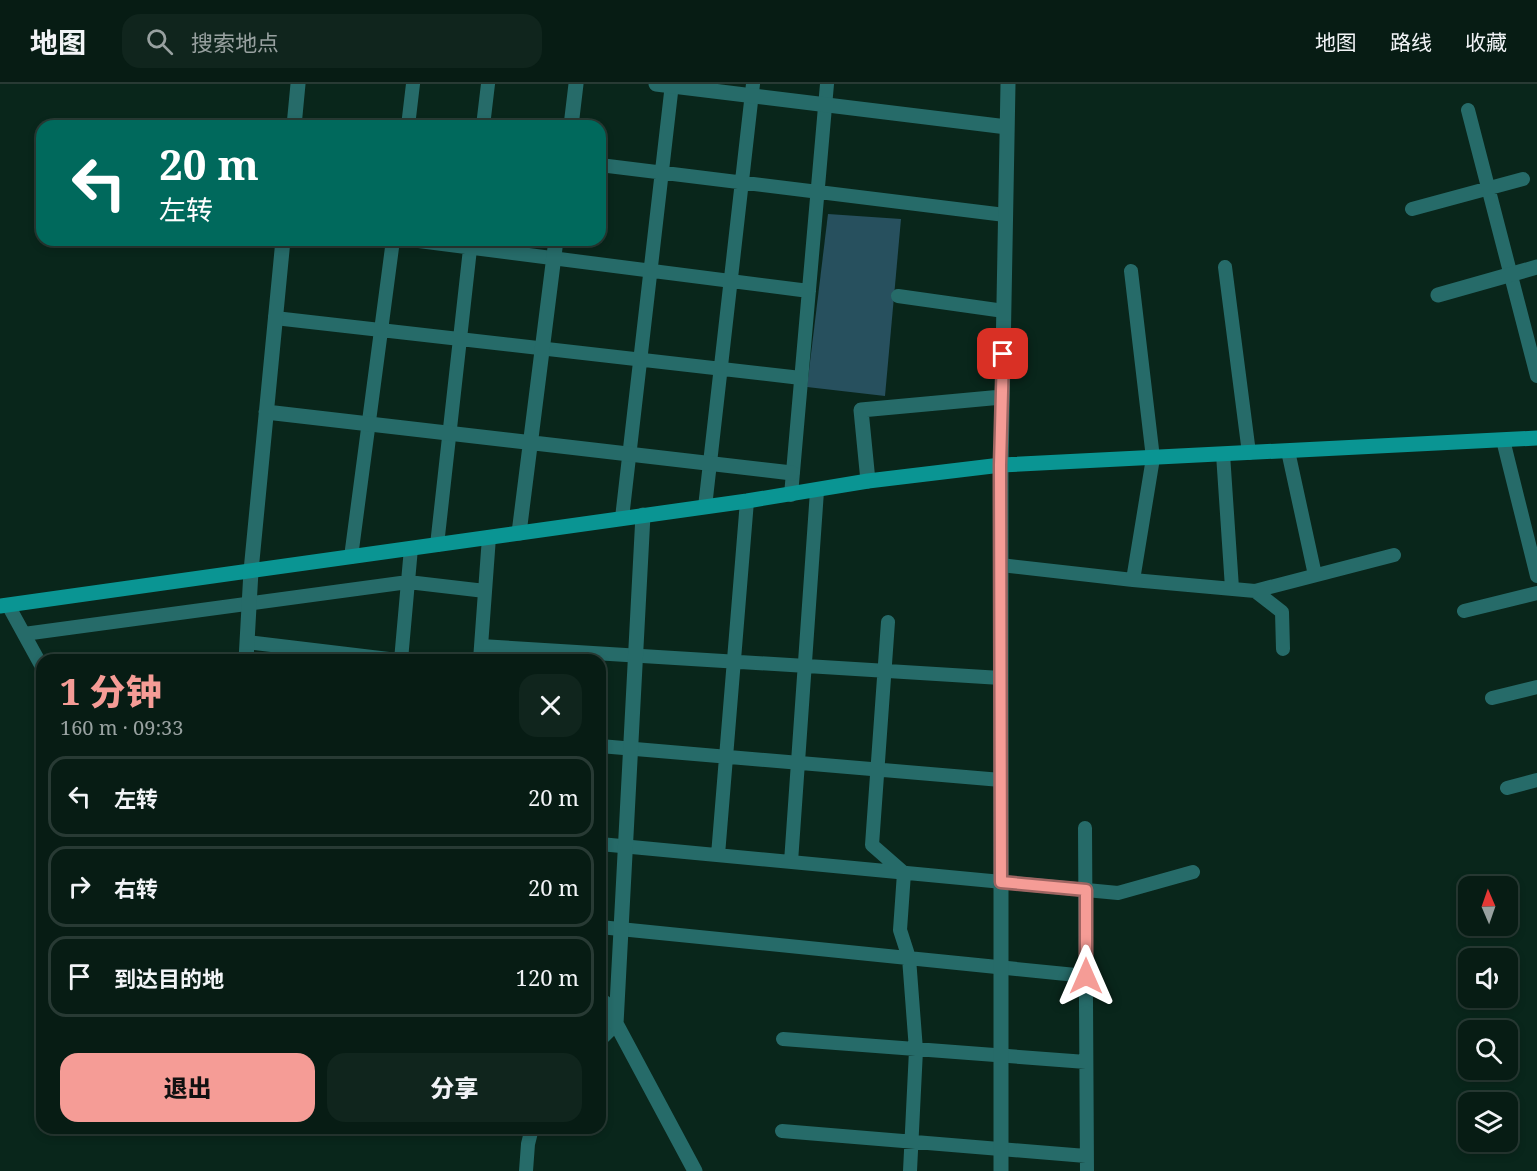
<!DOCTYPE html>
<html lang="zh">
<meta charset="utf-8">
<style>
body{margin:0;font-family:"Noto Serif","Noto Sans SC",serif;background:#10251d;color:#f1f3f6;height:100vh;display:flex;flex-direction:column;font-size:22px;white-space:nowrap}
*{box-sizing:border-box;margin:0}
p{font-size:20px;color:#98a1a0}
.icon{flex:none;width:33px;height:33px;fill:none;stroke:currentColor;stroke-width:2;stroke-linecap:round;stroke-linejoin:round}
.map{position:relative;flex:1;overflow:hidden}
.sheet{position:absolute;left:36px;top:570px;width:570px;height:480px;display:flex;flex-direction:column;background:#071c14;border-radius:18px;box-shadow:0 3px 9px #0003,0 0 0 2px #283a34}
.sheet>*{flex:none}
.top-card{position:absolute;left:36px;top:36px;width:570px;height:126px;border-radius:18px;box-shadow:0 3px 9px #0003,0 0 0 2px #283a34;background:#00695c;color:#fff;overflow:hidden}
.needle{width:39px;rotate:358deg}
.fabs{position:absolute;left:1458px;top:792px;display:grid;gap:12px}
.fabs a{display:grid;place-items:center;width:60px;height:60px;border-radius:12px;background:#071c14;box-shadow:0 3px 9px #0003,0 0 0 2px #283a34;font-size:30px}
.pin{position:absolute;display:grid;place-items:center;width:51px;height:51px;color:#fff;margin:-26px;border-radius:12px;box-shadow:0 3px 9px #0006}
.me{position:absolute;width:66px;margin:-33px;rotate:0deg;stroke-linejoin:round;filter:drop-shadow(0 0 4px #0008)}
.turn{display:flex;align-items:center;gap:21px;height:126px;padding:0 24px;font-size:27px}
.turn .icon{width:78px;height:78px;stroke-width:2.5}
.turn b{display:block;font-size:42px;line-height:51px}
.round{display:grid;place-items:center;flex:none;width:63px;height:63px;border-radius:18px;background:#10251d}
.headline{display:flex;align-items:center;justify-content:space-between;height:102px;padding:0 24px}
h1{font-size:36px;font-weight:800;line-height:45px;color:#f59c96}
.cta{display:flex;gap:12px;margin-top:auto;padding:12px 24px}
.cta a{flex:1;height:69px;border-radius:18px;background:#f59c96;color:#111;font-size:24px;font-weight:800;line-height:69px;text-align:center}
.cta a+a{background:#10251d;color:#f1f3f6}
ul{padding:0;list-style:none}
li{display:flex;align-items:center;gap:18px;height:81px;margin:0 12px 9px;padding:0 12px;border:3px solid #283a34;border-radius:18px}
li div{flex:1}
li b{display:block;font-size:22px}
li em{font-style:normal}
header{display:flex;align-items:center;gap:36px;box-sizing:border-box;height:84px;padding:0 30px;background:#071c14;border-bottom:2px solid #283a34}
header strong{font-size:28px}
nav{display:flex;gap:33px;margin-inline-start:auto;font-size:21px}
.search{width:420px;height:54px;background:#10251d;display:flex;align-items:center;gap:15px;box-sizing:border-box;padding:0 21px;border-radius:18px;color:#98a1a0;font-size:22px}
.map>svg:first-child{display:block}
</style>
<header>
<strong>地图</strong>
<div class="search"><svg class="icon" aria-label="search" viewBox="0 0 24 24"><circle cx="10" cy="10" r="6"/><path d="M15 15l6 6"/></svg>搜索地点</div>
<nav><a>地图</a><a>路线</a><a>收藏</a></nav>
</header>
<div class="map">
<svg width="1537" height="1087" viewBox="0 0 1537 1087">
<rect width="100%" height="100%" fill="#09261b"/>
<path fill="#27505e" d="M828,130L901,135L885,312L807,303Z"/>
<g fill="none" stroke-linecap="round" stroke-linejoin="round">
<path stroke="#266b69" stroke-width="14" d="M1468,26L1537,292
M408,42L413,0
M483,42L488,0
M600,81L1005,131
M1412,125L1523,95
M411,156L809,207
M1225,183L1249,369
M1131,187L1153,374L1133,496
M898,212L1004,227
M275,234L801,294
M1503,356L1537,492
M1288,367L1315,491
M1223,370L1232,504
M791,411L827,0
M705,423L753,0
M622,434L672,0
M437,461L471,156
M351,473L393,156
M1001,481L1133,496L1255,507L1394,471
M1255,507L1282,528L1283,565
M8,521L42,583
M1464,527L1537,509
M888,538L872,761L904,789L900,846L909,874L916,966L910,1087
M24,550L408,498L485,507
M247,558L397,576
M481,562L1001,594
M401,576L411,464
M480,576L489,453
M1492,614L1537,603
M600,662L1001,696
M1507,704L1537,696
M1085,744L1087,1087
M600,760L1118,809L1193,788
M718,771L747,417
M791,778L817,407
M600,843L1086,892
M783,955L1086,978
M600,956L616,940
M782,1047L1086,1072
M526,1087L528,1060L532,1044"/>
<path stroke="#266b69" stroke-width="15" d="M656,0L1007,43
M294,42L298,0
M571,42L576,0
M1438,211L1537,183
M266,328L792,389
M868,397L861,326L1002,313
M519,449L556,156
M246,576L251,487L283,156
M600,915L605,919L695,1087
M616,940L643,431
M1001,1087V381L1008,0"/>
<path stroke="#0a9593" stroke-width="15" d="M0,522L747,417L868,397L1001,381L1537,354"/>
</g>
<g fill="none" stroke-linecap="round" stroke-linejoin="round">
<g stroke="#9f6562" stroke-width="15">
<path id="route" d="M1003,270L1000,381L1001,798L1086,806V892"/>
</g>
<use href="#route" stroke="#f59c96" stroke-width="10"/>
</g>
</svg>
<div class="fabs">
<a><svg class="needle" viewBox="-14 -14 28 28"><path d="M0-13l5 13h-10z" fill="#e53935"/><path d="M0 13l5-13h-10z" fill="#98a1a0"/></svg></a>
<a><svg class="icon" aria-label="sound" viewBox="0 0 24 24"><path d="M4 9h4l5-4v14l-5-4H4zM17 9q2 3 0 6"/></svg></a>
<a><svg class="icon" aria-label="search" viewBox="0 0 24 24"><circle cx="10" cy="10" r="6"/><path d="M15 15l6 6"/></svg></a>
<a><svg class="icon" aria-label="layers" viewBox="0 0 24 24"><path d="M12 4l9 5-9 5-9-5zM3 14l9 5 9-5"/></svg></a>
</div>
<div class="pin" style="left:1003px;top:270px;background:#d93025"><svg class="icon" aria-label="arrive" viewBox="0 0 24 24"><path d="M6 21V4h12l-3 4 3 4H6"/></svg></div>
<svg class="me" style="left:1086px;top:892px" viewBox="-20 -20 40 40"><path d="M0-17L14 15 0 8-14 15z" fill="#f59c96" stroke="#fff" stroke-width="4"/></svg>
<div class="top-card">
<div class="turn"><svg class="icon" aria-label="left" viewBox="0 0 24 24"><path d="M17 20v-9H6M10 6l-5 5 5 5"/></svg><div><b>20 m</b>左转</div></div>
</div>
<section class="sheet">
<div class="headline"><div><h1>1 分钟</h1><p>160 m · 09:33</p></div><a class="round"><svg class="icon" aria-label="close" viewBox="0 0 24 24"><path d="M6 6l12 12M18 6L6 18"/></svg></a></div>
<ul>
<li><svg class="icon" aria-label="left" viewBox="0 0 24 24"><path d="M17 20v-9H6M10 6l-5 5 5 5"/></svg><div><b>左转</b></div><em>20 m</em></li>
<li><svg class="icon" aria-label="right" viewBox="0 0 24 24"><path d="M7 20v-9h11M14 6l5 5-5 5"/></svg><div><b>右转</b></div><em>20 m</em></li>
<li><svg class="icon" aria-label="arrive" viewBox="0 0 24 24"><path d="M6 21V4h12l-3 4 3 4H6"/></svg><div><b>到达目的地</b></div><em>120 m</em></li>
</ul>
<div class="cta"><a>退出</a><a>分享</a></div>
</section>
</div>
